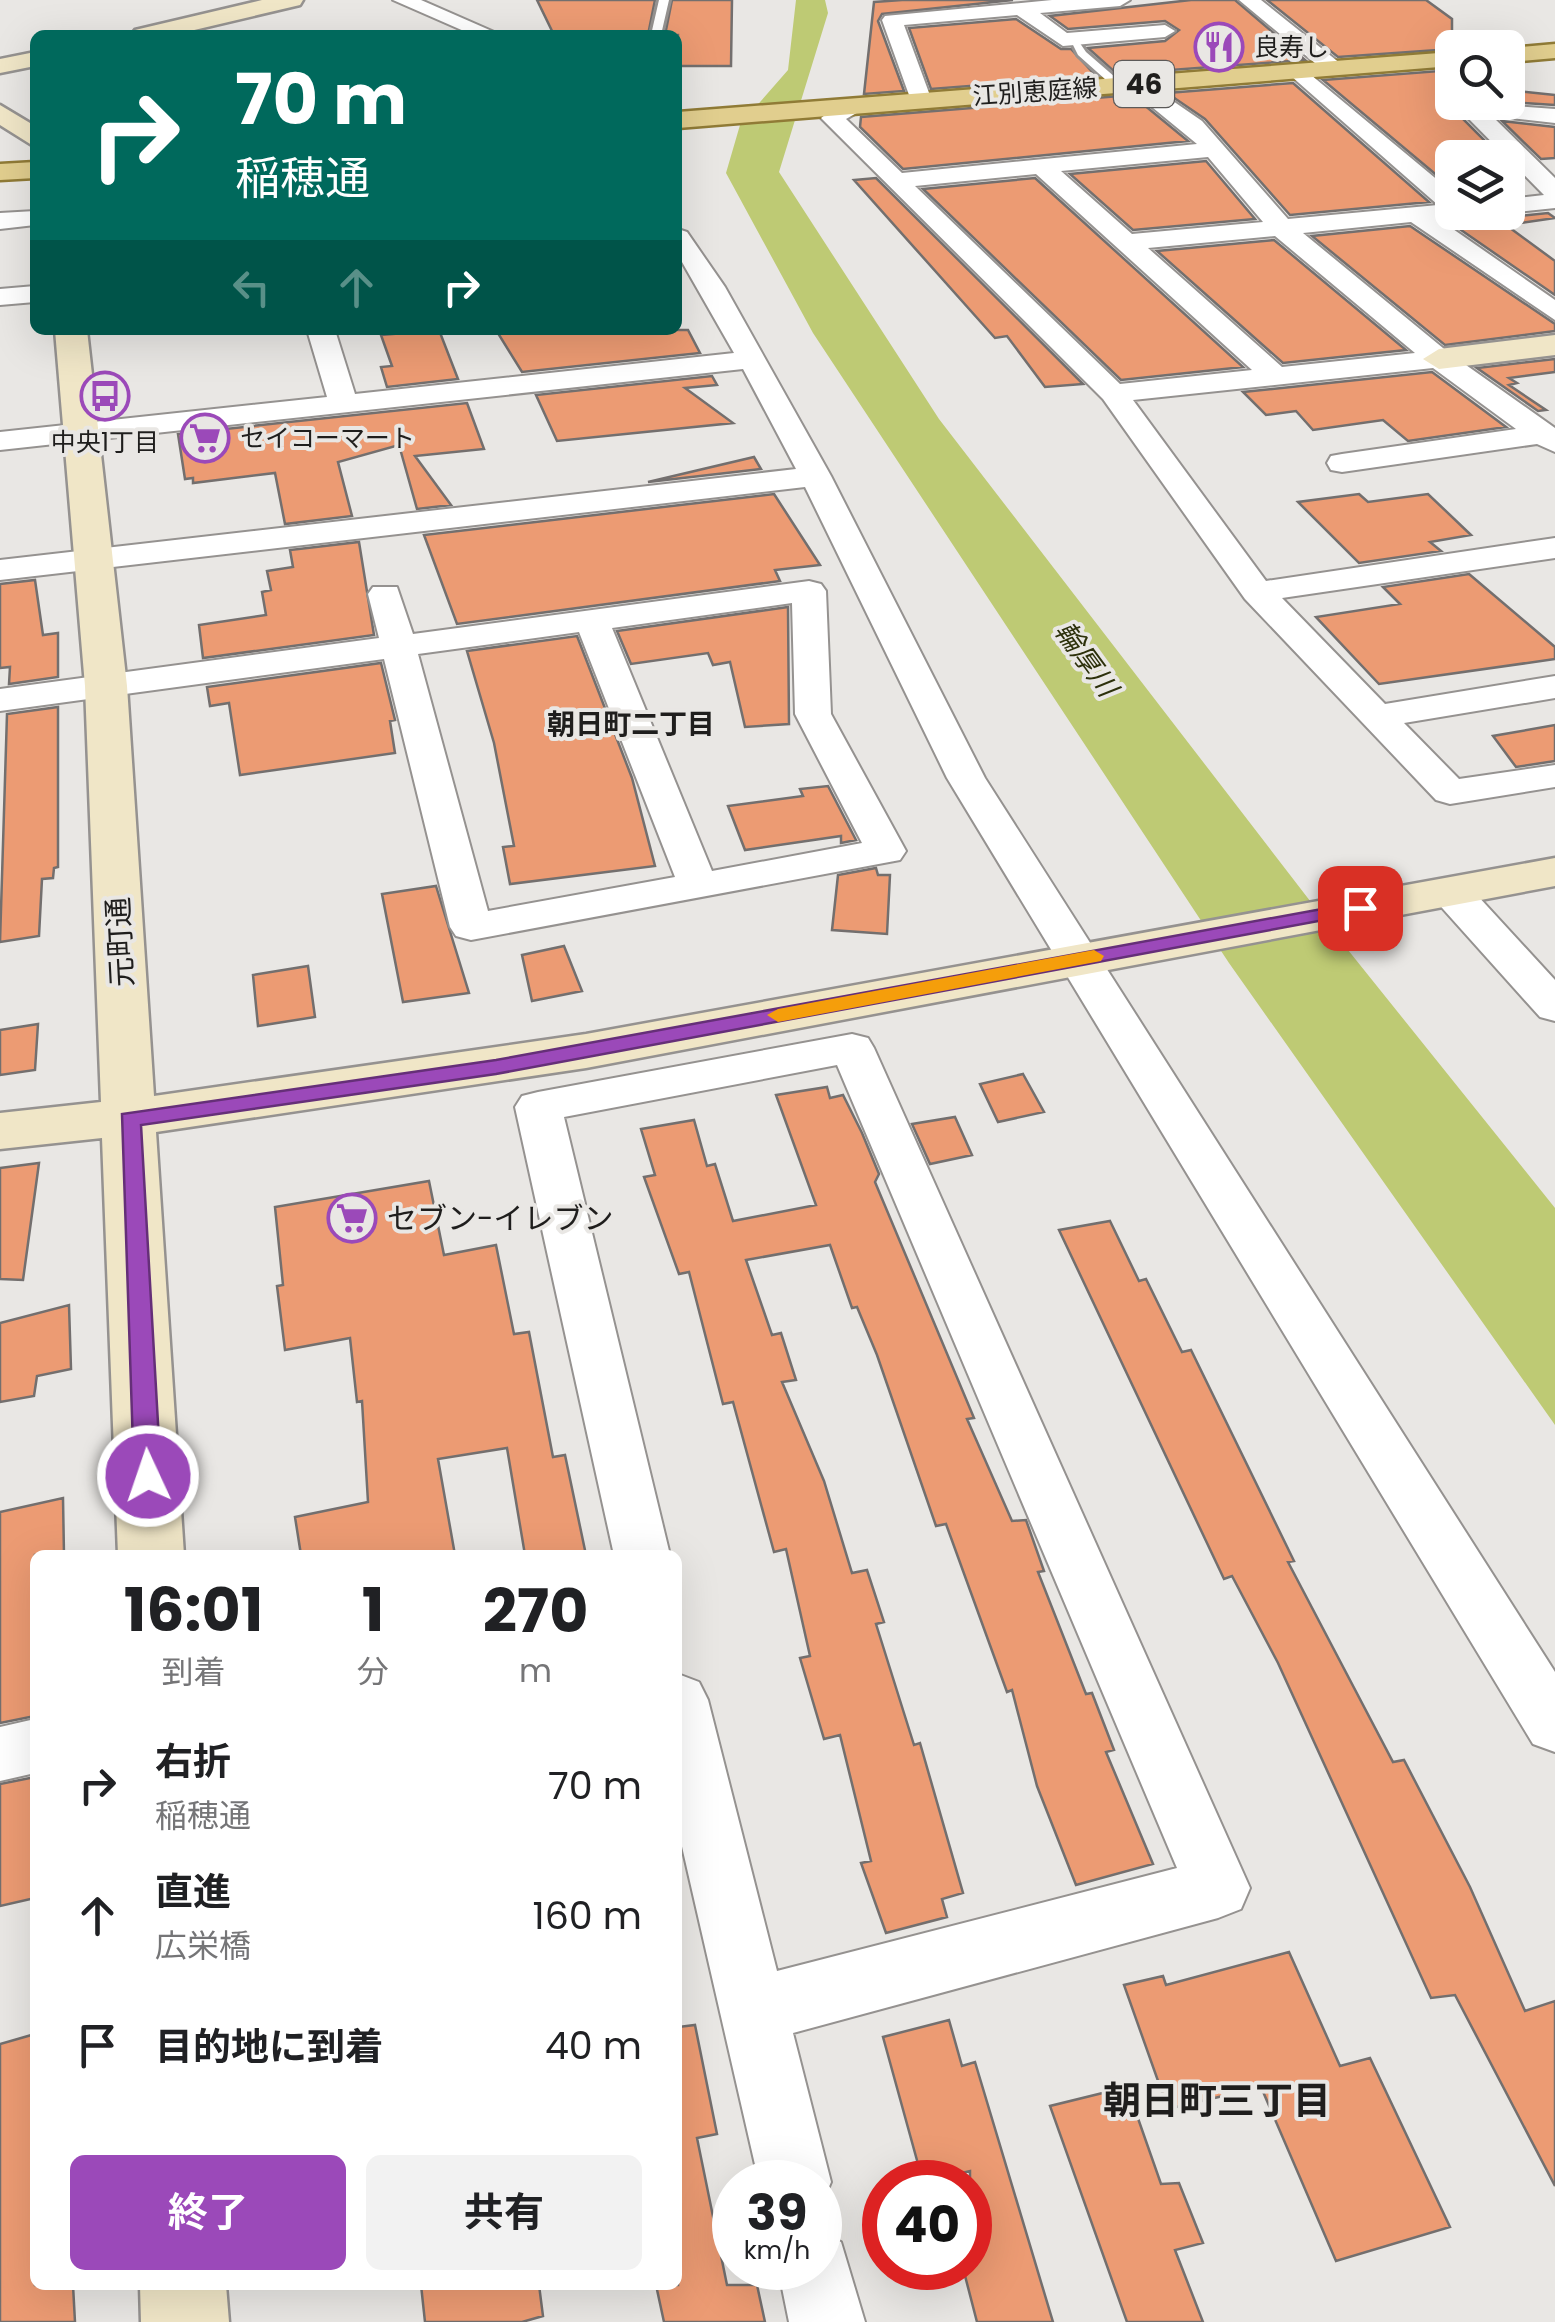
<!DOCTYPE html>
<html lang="ja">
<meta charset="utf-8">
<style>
body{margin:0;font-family:Poppins,"Noto Sans JP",sans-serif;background:#f2f2f2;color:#202124;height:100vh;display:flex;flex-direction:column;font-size:38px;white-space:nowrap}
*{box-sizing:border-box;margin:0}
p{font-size:32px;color:#757577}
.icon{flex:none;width:55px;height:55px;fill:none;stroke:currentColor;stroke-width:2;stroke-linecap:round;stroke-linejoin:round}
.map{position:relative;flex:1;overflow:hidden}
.side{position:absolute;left:30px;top:1550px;width:652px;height:740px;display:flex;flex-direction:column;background:#fff;border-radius:15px;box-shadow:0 10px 40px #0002}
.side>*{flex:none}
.banner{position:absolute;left:30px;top:30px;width:652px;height:305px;border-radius:15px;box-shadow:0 10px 40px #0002;background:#00695c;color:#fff;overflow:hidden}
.fabs{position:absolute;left:1435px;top:30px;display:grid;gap:20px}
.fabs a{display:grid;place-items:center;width:90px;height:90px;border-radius:15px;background:#fff;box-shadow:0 10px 40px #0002;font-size:50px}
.speed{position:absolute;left:712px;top:2160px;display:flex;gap:20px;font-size:50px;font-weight:700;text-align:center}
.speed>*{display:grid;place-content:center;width:130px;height:130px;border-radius:50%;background:#fff;box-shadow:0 10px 40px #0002;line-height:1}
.speed small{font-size:25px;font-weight:400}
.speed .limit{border:15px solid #d22;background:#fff;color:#111}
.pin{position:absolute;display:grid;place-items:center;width:85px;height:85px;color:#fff;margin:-42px;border-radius:20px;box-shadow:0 5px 15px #0006}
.me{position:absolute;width:110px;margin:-55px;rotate:357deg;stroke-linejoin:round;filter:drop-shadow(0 0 8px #0008)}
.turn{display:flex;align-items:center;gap:35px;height:210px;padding:0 40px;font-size:45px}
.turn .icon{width:130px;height:130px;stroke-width:2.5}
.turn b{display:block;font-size:70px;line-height:85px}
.lanes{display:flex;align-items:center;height:95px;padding:0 40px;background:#0003;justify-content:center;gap:50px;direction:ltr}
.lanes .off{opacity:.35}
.eta{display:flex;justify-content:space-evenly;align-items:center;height:170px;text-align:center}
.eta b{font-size:60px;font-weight:700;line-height:70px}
.button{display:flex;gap:20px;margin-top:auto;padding:20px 40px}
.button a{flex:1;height:115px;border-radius:15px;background:#9b49b9;color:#fff;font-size:40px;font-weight:700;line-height:115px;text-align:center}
.button a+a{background:#f2f2f2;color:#202124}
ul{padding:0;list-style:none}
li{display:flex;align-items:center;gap:30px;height:130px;padding:0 40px}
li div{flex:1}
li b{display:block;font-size:38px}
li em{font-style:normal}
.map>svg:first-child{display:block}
</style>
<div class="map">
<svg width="1555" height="2322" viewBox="0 0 1555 2322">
<rect width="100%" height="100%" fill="#e9e7e4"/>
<path fill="#beca74" d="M796,0H825L828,13L779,172L939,419L1344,945L1555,1208V1425L1229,963L813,333L726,173L740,125L788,70Z"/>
<path fill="#ec9b73" stroke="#736f6e" stroke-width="2.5" d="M537,0H655L648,35H554Z
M672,0H732L731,66H678V35H665Z
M902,0H1013L882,14L878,21L904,91L864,94L874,2Z
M1191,0H1235L1305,60L1117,74L1088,48L1165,41L1179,30L1165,21L1068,29L1050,16Z
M1267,0H1426L1452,19V49L1338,57Z
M1016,19L1061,49H1071L1096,76L931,89L909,28Z
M1452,70V102H1458L1459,115L1502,158H1452V188L1323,80Z
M1293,83L1429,202L1290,215L1205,119L1167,93Z
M1508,90L1555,95V105L1508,102Z
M1132,95L1188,141L903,169L860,127L861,117Z
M1502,121L1555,127V158L1541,159Z
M1206,161L1255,219L1133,230L1070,174Z
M876,178L1083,384L1045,387L1007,336L995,338L854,180Z
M1035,178L1243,367L1121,380L923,189Z
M1466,212L1508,217L1548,213L1555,218L1506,225L1555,261V295L1448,221Z
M1410,226L1555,324V331L1445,345L1312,236Z
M1274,240L1406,350L1283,363L1157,251Z
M439,330L458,379L387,387L381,367L392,366L381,335Z
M496,330H688L700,353L522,372Z
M1555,359V372L1509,378L1517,383L1509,385L1546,410L1538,411L1477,368Z
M1432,372L1506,427L1408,441L1383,420L1313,430L1296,411L1266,415L1243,392Z
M712,376L717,385L685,388L733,423L557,441L536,395Z
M467,403L484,449L415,456L451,505L417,509L399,445L338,462L352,516L285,524L275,473L193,483V478L185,479L178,434Z
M754,457L761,469L648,482Z
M774,494L820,565L775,570L780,581L457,624L424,535Z
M1359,494L1368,502L1428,494L1471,535L1430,542L1441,551L1359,563L1298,502Z
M359,542L374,635L203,658L199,625L266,615L262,592L271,590L267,571L293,567L290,550Z
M1469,574L1555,647V659L1379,684L1316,617L1400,604L1383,587Z
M35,580L43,635L58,633V677L9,684L10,667L0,668V584Z
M788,607L789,724L745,727L730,662L713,665L708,653L631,664L617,631Z
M577,636L632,778L655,866L510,884L503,847L514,846L494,743L467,651Z
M381,663L395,720L390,721L395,753L240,775L229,703L210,706L207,687Z
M58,707V867L54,868L53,878L42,879L39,936L0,942L7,714Z
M1555,725V761L1516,767L1493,736Z
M828,786L856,840L841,843V836L745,850L728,806L803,796L800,789Z
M876,868L878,875H890L887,934L832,930L838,875Z
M436,886L469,993L403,1002L382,894Z
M564,946L582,991L532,1001L522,955Z
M308,966L315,1017L258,1026L253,975Z
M38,1024L35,1070L0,1075V1030Z
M1023,1074L1044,1112L998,1122L980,1084Z
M827,1087L830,1098L843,1095L862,1133L879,1174L875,1182L974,1418L967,1419L1012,1521L1026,1520L1044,1571L1038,1572L1086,1694L1092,1693L1114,1750L1106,1752L1153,1864L1076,1885L1037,1786L1012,1690L1007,1692L946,1524L936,1526L877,1355L857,1307L852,1308L830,1245L746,1260L772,1335L781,1333L796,1380L782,1382L824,1481L852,1573L867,1570L884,1622L876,1624L914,1745L920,1743L963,1893L942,1899L947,1917L886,1933L861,1863L871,1861L840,1735L824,1739L800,1658L810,1656L786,1549L774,1552L733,1402L723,1404L689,1272L679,1274L644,1177L655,1175L641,1129L694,1120L707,1166L715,1164L733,1221L816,1205L776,1095Z
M955,1117L972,1155L930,1164L912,1124Z
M39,1163L23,1280L0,1279V1168Z
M429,1181L444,1255L496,1245L514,1334L529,1332L553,1457L565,1455L586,1555H525L507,1448L438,1459L455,1555H301L295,1517L368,1502L362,1401L357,1402L350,1338L285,1350L277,1286L283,1285L275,1207Z
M1110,1221L1139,1281L1146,1279L1182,1352L1191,1350L1294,1561L1288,1562L1393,1762L1404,1760L1470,1887L1525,2011L1555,2001V2186L1455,1995L1431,1998L1278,1663L1232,1576L1224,1579L1059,1230Z
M69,1305L71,1369L37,1376L34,1396L0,1402V1323Z
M63,1498L64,1555H35V1716L0,1723V1512Z
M35,1777V1898L0,1906V1784Z
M1289,1952L1340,2066L1370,2058L1450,2227L1336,2261L1261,2087L1168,2109L1124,1985L1163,1976L1166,1985Z
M949,2020L962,2066L975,2062L1053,2322H977L963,2268H970V2171L923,2182L883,2037Z
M695,2025L717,2134L697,2138L727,2285H757L765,2322H664L656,2285H678V2027Z
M35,2034V2285H73L75,2322H0V2044Z
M1127,2087L1161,2184L1179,2183L1203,2243L1175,2250L1203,2322H1127L1050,2106Z
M421,2285H539L543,2316L522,2322H425Z"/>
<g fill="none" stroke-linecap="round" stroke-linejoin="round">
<g stroke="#959290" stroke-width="6">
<path id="lane" d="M659,0H669L661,35H651Z
M1075,36L1086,52L1123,84V88H1115L1078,55L1070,39Z"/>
</g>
<g stroke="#959290" stroke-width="4">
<path id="street" d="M393,0H421L501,35H473Z
M1052,0H1130L1120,6L1040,13L1067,33L1165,25L1175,31L1165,37L1063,46L1017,15L904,25L932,101L929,106H913L882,20L885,16Z
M1239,0H1261L1346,68L1335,74L1327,73Z
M1299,65L1452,192V212H1463L1440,220L1555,300V320L1411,222L1303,233L1449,353L1555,428V452L1537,444L1342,472L1331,470L1327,463L1331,456L1342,454L1516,429L1433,368L1133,400L1266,581L1555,538V558L1282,598L1385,704L1555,676V698L1404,723L1459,779L1555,765V787L1450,804L1436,800L1245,599L1103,399L821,118L844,101H860V111L846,119L902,173L1197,144L1130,89V79L1138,77L1202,121L1288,219L1438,205L1291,76V66ZM1208,157L1263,222L1132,234L1061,171ZM1036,174L1252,370L1120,384L915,186ZM1275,236L1415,353L1282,367L1148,248Z
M1462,102L1555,109V123L1492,116L1555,178V208L1508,213L1504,212L1508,199L1544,195L1462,112Z
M35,211V225L0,229V213Z
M678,229L687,232L725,287L831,476L985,778L1555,1672V1752L1533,1744L947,778L805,487L0,580V560L796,469L743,369L0,450V432L327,397L307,330H335L355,394L734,353L678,255Z
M35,286V302L0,305V289Z
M809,581L821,584L826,591L831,714L906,851L900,860L471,940L456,936L450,927L384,659L0,711V689L379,638L368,594L373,587H397L413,634ZM792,603L795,714L862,843L712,871L612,628ZM579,632L675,877L488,911L418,654Z
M1450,879L1465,882L1555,980V1021L1540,1017L1435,900L1429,891L1435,882Z
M852,1034L868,1038L874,1048L1250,1888L1241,1909L1218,1918L793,2033L831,2182L820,2208V2182H759L678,1829V1674L699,1682L708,1700L777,1971L1177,1868L837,1065L564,1117L670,1555H614L515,1107L522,1096L538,1092Z
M35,1719V1773L0,1781V1727Z
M820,2233L841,2242L865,2322H789L778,2268H820Z"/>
</g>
<g stroke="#959290" stroke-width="5">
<path id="secondary" d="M262,0H303L300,5L173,35H131L135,30Z
M35,52V66L0,73V59Z
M0,105L35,126V147L0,125Z
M55,330H87L127,686L154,1096L586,1034L1555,858V886L586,1068L156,1132L184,1555H118L102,1138L0,1149V1113L101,1102L85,686Z
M1555,335V355L1439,369L1423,359L1439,349Z
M140,2285H226L229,2322H141Z"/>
</g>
<g stroke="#907b36" stroke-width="5">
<path id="primary" d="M1555,44V58L1508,62V48Z
M1452,52V66L678,128V112Z
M35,162V178L0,180V164Z"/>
</g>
<use href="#lane" fill="#fff" fill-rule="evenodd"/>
<use href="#street" fill="#fff" fill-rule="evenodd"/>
<use href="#secondary" fill="#f0e6c7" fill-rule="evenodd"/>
<use href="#primary" fill="#e1ce8e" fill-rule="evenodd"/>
</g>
<path fill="#9b49b9" stroke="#652f78" stroke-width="2.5" d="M1360,902L1367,904V912L496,1074L141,1125L161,1476L148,1486L134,1476L122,1114L496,1060Z"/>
<path fill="#f59e0b" d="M1094,950L1104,956L1101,961L778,1022L767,1015L778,1009Z"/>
<defs>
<g id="restaurant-ring" transform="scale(2.5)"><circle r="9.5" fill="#e9e7e4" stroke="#9b49b9" stroke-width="1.5"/><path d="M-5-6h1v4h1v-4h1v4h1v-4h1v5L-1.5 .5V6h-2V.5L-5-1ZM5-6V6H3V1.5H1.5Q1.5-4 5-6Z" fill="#9b49b9"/></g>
<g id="bus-ring" transform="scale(2.5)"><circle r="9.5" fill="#e9e7e4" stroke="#9b49b9" stroke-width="1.5"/><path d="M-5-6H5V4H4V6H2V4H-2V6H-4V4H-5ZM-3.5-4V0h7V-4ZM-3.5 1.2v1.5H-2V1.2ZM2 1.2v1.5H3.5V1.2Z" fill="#9b49b9"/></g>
<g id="supermarket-ring" transform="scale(2.5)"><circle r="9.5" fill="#e9e7e4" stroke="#9b49b9" stroke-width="1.5"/><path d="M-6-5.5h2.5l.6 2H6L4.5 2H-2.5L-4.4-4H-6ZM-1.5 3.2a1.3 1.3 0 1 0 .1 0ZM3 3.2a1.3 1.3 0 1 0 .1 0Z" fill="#9b49b9"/></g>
</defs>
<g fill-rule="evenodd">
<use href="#restaurant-ring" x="1219" y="47"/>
<use href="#bus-ring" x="105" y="396"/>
<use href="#supermarket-ring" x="205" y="438"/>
<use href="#supermarket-ring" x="352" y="1218"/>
</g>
<g text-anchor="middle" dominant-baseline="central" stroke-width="8" stroke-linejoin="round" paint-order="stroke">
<g font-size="25" fill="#1f1e1d" stroke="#e9e7e4" text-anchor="start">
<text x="1254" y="47">良寿し</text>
<text x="240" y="438">セイコーマート</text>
<text x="105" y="442" text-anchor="middle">中央1丁目</text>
</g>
<g font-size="25" fill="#1f1e1d" stroke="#e9e7e4">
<text transform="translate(1035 92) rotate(-4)">江別恵庭線</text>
</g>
<rect fill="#e9e7e4" stroke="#5c5a59" stroke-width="2.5" x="1114" y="61" width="60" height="46" rx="8"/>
<g font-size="28" font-weight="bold" fill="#1f1e1d">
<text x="1144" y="84">46</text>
</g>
<g font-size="28" font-style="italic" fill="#2d310c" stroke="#e9e7e4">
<text transform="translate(1086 659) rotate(54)">輪厚川</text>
</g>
<g font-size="28" font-weight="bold" fill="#1f1e1d" stroke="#e9e7e4">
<text x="631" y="724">朝日町二丁目</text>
</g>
<g font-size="30" fill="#1f1e1d" stroke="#e9e7e4">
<text transform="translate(120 942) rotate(-93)">元町通</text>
</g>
<g font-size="30" fill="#1f1e1d" stroke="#e9e7e4" text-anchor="start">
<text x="387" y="1218">セブン-イレブン</text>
</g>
<g font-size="38" font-weight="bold" fill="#1f1e1d" stroke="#e9e7e4">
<text x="1217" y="2100">朝日町三丁目</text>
</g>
</g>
</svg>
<div class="fabs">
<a><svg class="icon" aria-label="search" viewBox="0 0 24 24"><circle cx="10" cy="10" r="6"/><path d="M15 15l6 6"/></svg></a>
<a><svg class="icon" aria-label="layers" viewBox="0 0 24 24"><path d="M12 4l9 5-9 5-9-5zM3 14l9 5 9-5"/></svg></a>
</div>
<div class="speed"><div>39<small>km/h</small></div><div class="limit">40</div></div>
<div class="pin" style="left:1360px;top:908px;background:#d93025"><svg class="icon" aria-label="arrive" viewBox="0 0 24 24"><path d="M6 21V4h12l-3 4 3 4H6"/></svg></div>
<svg class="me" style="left:148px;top:1476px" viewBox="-20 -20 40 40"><circle r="17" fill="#9b49b9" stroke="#fff" stroke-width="3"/><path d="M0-11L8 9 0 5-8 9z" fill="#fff"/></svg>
<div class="banner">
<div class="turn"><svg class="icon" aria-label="right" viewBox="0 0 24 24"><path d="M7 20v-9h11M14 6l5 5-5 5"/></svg><div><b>70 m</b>稲穂通</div></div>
<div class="lanes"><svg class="icon off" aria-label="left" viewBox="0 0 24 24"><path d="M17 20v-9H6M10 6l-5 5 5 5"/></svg><svg class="icon off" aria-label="ahead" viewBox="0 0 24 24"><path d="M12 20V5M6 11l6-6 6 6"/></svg><svg class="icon" aria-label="right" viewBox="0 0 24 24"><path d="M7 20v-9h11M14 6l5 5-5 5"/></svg></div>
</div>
<section class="side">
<div class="eta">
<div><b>16:01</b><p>到着</p></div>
<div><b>1</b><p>分</p></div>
<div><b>270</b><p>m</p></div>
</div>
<ul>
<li><svg class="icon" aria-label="right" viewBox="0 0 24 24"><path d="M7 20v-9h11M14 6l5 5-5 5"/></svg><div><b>右折</b><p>稲穂通</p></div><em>70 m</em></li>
<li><svg class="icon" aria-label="ahead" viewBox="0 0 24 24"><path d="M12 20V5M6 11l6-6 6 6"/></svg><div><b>直進</b><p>広栄橋</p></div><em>160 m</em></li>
<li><svg class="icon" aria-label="arrive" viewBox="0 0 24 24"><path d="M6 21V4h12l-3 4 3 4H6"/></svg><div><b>目的地に到着</b></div><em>40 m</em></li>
</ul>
<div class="button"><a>終了</a><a>共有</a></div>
</section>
</div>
